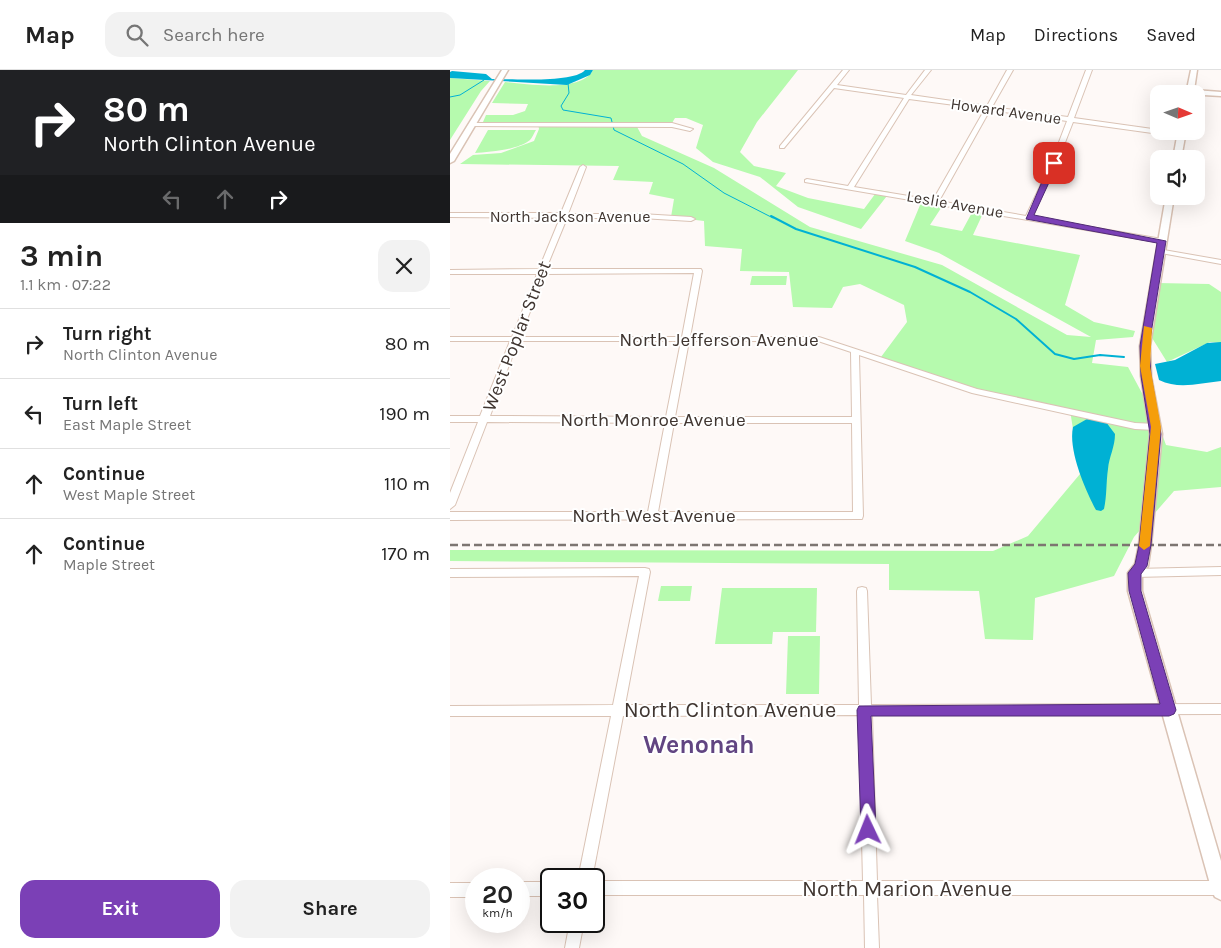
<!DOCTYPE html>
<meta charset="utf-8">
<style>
body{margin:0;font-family:Karla,sans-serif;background:#f2f2f2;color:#222;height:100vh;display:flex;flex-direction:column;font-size:19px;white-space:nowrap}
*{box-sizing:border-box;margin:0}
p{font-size:16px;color:#767676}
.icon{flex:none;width:28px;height:28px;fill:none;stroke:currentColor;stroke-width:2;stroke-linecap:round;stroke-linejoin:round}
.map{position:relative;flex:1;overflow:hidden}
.panel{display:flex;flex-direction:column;background:#fff;width:450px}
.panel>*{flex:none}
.guide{background:#202124;color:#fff;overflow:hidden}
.needle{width:32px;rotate:92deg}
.controls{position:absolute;left:700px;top:15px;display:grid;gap:10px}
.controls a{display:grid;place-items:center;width:55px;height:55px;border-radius:10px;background:#fff;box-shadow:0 5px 20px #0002;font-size:25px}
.speed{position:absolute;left:15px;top:798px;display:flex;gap:10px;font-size:25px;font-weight:700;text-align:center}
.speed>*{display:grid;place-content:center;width:65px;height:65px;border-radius:50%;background:#fff;box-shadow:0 5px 20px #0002;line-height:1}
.speed small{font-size:12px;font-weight:400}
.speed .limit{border:2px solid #111;border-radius:8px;background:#fff;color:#111}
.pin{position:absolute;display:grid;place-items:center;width:42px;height:42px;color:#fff;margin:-21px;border-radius:10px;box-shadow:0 2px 8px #0006}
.me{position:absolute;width:55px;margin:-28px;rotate:358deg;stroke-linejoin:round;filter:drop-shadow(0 0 4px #0008)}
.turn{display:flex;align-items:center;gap:18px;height:105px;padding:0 20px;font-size:22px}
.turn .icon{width:65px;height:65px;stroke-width:2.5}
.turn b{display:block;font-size:35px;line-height:42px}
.lanes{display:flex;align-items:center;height:48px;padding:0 20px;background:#0003;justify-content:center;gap:25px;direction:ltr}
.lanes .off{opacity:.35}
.round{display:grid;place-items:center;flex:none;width:52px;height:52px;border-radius:15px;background:#f2f2f2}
.summary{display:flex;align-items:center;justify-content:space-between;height:85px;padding:0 20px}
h1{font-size:30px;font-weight:700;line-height:38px}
.primary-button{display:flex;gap:10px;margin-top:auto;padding:10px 20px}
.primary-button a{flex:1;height:58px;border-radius:15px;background:#7b40b6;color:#fff;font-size:20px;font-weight:700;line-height:58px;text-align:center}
.primary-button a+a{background:#f2f2f2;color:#222}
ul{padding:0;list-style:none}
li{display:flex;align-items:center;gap:15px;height:70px;padding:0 20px;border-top:1px solid #e0e0e0}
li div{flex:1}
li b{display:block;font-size:19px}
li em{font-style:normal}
header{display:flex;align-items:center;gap:30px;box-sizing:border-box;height:70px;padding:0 25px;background:#fff;border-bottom:1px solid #e0e0e0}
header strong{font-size:24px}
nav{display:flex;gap:28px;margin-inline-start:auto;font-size:18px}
.search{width:350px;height:45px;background:#f2f2f2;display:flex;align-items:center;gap:12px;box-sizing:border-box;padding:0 18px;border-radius:15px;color:#767676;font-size:19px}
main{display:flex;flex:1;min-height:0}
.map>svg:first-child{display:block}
</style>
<header>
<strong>Map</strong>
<div class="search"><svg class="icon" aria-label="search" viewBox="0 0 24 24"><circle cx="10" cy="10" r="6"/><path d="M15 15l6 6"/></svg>Search here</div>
<nav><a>Map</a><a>Directions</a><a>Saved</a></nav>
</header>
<main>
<section class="panel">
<div class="guide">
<div class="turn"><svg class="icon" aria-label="right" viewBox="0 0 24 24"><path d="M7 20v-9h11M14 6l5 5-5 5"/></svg><div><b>80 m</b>North Clinton Avenue</div></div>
<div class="lanes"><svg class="icon off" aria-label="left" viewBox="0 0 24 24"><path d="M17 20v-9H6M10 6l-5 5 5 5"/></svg><svg class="icon off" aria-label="ahead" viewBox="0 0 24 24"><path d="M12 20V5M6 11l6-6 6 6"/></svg><svg class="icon" aria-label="right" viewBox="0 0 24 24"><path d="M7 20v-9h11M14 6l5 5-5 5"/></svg></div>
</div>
<div class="summary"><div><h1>3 min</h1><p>1.1 km · 07:22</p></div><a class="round"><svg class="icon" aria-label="close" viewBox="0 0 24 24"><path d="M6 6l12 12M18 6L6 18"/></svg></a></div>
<ul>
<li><svg class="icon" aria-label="right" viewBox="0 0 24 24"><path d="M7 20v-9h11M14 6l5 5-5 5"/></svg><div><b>Turn right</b><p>North Clinton Avenue</p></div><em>80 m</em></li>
<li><svg class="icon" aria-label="left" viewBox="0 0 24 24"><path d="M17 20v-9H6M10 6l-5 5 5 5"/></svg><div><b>Turn left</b><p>East Maple Street</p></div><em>190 m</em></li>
<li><svg class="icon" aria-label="ahead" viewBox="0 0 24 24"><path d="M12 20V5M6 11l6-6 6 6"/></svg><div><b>Continue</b><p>West Maple Street</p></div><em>110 m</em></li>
<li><svg class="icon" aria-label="ahead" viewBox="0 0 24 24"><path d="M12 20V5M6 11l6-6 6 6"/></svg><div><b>Continue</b><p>Maple Street</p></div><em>170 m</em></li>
</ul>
<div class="primary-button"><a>Exit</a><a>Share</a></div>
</section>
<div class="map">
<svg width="771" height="878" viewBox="0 0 771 878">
<rect width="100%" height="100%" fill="#fef9f7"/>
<path fill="#b6faae" d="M143,0H348L307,52L290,82L304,96L336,103L326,116L358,128L414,139L428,120L440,122L411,159L348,137L310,107L263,92L246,78L253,55L236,48H225L222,53L186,55L192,66L264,98L360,157L492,195L617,265L641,267L489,183L455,171L473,128L495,132L480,155L512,161L525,137L535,139L523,165L630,185L615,235L644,252L685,261L683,267L646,270L642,293L678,297L708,353L716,375L757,382L771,377V417L724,421L684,467L664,506L585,528L583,570L535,569L529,521L439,520V494L0,491V480L543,481L578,466L630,404L620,340L515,318L431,287L457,252L454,235L410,214L393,217L382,238L343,237L339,202L290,201L292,179L255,176L254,151L221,147L224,129L199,124L203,112L163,110L169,96L10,94L23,85L51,83L84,71L89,59L88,53L33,52L36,45H63L75,41L78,34L42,33L55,12C77,14 131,23 143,0Z
M0,8L40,11L31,21L0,70Z
M38,60H86C84,63 82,68 80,70C68,80 39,82 25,83Z
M302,206H337L336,215H300Z
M707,213L759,214L771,222V273L760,272L717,292L699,263Z
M211,516H242L240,531H208Z
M272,518H367L366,562H323L322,574H265Z
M338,566H370L369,624H336Z"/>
<path fill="#00b1d4" d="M135,0H143L140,5L117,15L0,8V2L2,1L36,4L42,9C60,9 125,13 135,0Z
M771,272V311C750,313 729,320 709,310L705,294L725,290L757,273Z
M637,349L656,352L665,364C665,377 659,387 658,399C656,412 657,426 654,439L651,441L646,440C635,419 618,380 623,357Z"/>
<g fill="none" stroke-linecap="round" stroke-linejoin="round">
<path stroke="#00b1d4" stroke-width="1" d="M118,13L119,23L111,36L113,40L161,48L164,60L233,94L274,123L323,148
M0,27L10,25L34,10"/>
<path stroke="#00b1d4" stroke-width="2" d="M321,146L346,159L465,197L520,222L566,249L605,284L624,289L650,285L674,287"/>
<g stroke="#dac3b5" stroke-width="2">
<path id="minor" d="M393,0H399L387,15L456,25L475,0H481L461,25L537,36L557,0H563L542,37L618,47L636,0H642L624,48L731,63L734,65L731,67L623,52L607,93L582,147L712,169L716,171L712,173L355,112V110L357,109L398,116L454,28L384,18L334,78H330V76ZM459,29L535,39L483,130L404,117ZM540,40L617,51L601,93L576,146L489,131Z
M22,53H222L243,59L240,61L222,57L20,56V54Z
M133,95L136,97L118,144H191L241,147L245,149L241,151L191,148H117L96,199H251L252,201L240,267H369L527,319L685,353L706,354L711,357L706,360L685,359L522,323L409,285L413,446L412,449L0,450V442H198L215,353L37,352L5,435L0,439V423L28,352H0V346H30L60,271H0V267H62L87,204H0V200L89,199L110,148L0,147V143H111L130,97ZM244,203L232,267H70L95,204ZM68,271H231L216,347L40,346ZM239,271H368L401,282L402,347H225ZM224,353H402L403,442H208Z
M708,179L771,190V194L711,183H708Z
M771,497V505L685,507L681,506L680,503L681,500L685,499Z
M195,498L199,499L200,502L175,635H409L407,521L408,518L412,517L416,518L417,521L421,635L771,634V644L422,645L427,811H771V825H427L429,878H415L414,825H144V811H413L409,645L173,646L142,809H128L161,646H0V636L163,635L189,506L0,507V499Z
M69,812H101V826H69Z
M0,813H26V827H0Z
M120,851H134L129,878H115Z"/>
</g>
<g stroke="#dac3b5" stroke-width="3">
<path id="tertiary" d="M52,0H58L4,91L0,93V84Z
M741,0H747L744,20L771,22V26L736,24Z
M728,61H736L731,89H723Z
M716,126H724L700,276L701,306L712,364L701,475L698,496L692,504V521L771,791V830L765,827L762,821L678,521V503L685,494L689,475L700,364L691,306L690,276Z"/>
</g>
<use href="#minor" fill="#fff" fill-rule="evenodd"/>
<use href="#tertiary" fill="#fff" fill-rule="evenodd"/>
<path stroke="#7d7571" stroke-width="2.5" stroke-dasharray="8 4" stroke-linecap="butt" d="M0,475H771"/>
</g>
<path fill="#7b40b6" stroke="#502a76" d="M604,91L608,93L584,145L716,171L699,276L701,306L711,364L701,475L697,496L691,504V521L726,640L724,644L719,646H421L426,760L424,765L418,767L413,765L411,760L407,640L409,636L710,634L679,521L678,503L685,494L689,475L700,364L691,306L690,276L707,173L576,149L600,93Z"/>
<path fill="#f59e0b" d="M694,256L702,258L700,296L711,357L700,476L694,480L689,476L701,357L690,296Z"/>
<g text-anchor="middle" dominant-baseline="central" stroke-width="4" stroke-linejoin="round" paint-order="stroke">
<g font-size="16" fill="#403631" stroke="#fff">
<text transform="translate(556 41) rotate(8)">Howard Avenue</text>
<text transform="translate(505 134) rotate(10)">Leslie Avenue</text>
<text x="120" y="146">North Jackson Avenue</text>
</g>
<g font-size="19" fill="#403631" stroke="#fff">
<text transform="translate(67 266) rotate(-69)">West Poplar Street</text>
<text x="269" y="270">North Jefferson Avenue</text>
<text x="203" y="350">North Monroe Avenue</text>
<text x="204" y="446">North West Avenue</text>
</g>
<g font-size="22" fill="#403631" stroke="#fff">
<text x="280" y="640">North Clinton Avenue</text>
<text x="457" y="819">North Marion Avenue</text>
</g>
<g font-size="25" font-weight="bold" fill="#614582" stroke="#fff">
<text x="249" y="674">Wenonah</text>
</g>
</g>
</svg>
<div class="controls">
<a><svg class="needle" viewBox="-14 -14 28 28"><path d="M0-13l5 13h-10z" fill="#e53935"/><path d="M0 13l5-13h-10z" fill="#767676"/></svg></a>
<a><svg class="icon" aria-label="sound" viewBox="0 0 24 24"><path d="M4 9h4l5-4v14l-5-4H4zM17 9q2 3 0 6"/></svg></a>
</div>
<div class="speed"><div>20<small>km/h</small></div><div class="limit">30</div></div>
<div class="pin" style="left:604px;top:93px;background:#d93025"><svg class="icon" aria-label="arrive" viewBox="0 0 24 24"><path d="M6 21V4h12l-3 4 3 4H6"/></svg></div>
<svg class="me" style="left:418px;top:760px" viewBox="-20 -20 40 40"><path d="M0-17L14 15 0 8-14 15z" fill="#7b40b6" stroke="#fff" stroke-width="4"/></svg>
</div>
</main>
